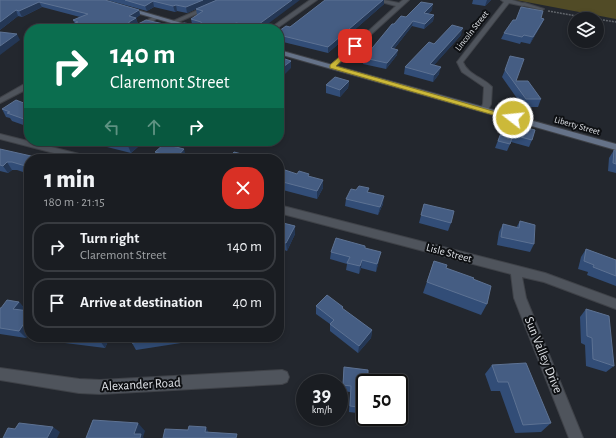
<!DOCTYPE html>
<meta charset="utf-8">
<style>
body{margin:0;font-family:"Alegreya Sans",sans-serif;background:#23262a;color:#f1f3f6;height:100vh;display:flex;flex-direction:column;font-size:15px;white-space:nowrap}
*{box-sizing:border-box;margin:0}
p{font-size:13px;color:#9fa2a5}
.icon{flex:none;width:22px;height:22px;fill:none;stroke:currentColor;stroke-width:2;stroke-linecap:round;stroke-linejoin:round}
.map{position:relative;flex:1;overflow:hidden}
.side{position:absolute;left:24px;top:154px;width:260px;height:188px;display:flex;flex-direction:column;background:#1a1d22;border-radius:16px;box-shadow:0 2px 6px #0003,0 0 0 1px #383b40}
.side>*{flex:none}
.hud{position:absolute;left:24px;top:24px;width:260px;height:122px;border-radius:16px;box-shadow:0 2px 6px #0003,0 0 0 1px #383b40;background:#0b6e4f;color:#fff;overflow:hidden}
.tools{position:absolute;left:568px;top:12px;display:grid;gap:8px}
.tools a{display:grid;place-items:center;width:36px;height:36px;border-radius:50%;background:#1a1d22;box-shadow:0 2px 6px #0003,0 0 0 1px #383b40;font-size:20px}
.speed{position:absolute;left:296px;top:374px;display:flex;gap:8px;font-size:20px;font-weight:700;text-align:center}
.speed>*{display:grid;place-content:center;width:52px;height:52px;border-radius:50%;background:#1a1d22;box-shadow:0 2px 6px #0003,0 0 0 1px #383b40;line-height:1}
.speed small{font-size:10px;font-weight:400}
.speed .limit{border:2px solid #111;border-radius:6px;background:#fff;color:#111}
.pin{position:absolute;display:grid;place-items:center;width:34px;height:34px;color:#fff;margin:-17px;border-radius:8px;box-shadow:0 2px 6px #0006}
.me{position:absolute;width:44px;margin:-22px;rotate:286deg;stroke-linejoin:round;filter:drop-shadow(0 0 3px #0008)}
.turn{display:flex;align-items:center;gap:14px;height:84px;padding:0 20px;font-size:18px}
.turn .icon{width:52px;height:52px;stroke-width:2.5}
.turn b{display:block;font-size:28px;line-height:34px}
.lanes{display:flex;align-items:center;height:38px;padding:0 20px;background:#0003;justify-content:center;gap:20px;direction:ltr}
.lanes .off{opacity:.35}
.round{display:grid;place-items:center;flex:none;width:42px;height:42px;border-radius:16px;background:#23262a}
.overview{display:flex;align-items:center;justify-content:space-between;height:68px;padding:0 20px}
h1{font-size:24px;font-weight:800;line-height:30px}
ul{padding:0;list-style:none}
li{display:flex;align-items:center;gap:12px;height:50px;margin:0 8px 6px;padding:0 12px;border:2px solid #383b40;border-radius:16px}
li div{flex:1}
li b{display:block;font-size:15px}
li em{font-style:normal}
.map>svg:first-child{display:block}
</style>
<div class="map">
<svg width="616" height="438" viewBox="0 0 616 438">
<rect width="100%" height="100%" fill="#23272e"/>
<path fill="#514b26" d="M516,0H616V19Z"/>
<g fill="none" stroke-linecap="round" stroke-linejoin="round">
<g stroke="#3f4248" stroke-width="2">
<path id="lane" d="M521,3H525L544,9L542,10L521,5Z"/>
</g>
<g stroke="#3f4248" stroke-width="2">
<path id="street" d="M220,0H228L176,23L171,22Z
M310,0H317L276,29H269Z
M374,0H384L399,3L403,0H409L334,68H330V66L396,6Z
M501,0H512L526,4L523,6L509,3L463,62C468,75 483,77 492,87L491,104L487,112H484L480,110L483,104L484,87L462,72L457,62L504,2Z
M155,16L160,17L139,29H131Z
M26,83H29V88L0,103V98Z
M0,134L91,157L92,159H77L0,139Z
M279,205L545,273L616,299V309L544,282L522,277L526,298L583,438H569L514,298L511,274L279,213Z
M0,368L79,379L100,380L282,370L287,372L289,377L287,382L282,384L100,394L79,393L0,380Z"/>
</g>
<g stroke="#3f4248" stroke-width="2">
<path id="secondary" d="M126,8H130L202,29H192L126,10Z
M279,50L616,144V150L279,54Z"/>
</g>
<path stroke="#61656b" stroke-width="1.5" stroke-dasharray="2 1" stroke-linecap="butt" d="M548,11L594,19
M597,19L616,22"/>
<use href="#lane" fill="#4f545c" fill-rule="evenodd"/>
<use href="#street" fill="#4f545c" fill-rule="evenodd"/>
<use href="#secondary" fill="#657288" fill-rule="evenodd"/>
</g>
<path fill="#324d77" d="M0,0H105L139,10L140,15L136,18L138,24H136L177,27L192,24L191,19L197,15L196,9L217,0L261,29H78L77,27L76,26L73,20L80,17L42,7L22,17L18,16L0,30Z
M107,0H216L187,13L177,11L175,12L154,7L147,11Z
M325,0H384V4L328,53L279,41V31L290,27Z
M473,0H491L485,6L472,4Z
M432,10L428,14L434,15L433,21L424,29L412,26L394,49L397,55L386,69L363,64L364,58L394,24L406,17Z
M541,18L544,19L541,25L530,44L521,42L520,44L501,39L504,33L516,20Z
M461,35L434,65L439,74L433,82L404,74L405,67L434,44Z
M505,70L516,81L541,99L538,107H523L502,77Z
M349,81L348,88L340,97L326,93V85Z
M29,105V127L12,121L10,118L6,117L2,109Z
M505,122L532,140L529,147L511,142L507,151L495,148Z
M104,141H138L140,145L131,153L107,147Z
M0,149L29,159V174L17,170H12L8,173L0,171Z
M614,150L616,151V173L608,171L609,158Z
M155,152L186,157L184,159H157Z
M309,176L323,188L317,199L279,189V180Z
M369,188L368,192L383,204L378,215L345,206L346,199L356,190Z
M424,204L451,223L448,231L419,223Z
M520,221L534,244L530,252L497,245L499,232L503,224L516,228Z
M279,222L295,226V234L287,251L279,248Z
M365,246V248L379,260L376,272L361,268L359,274L346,270L347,264L330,259L331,252Z
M586,249L616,260V286L587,275L588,272L578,269L581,257Z
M434,261L446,268L473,279L487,304L481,315L423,293Z
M19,302L25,309L24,311H29V333L26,338L0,334V308H1Z
M316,306L343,309L372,330L371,338L358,353L330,331V324L316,314Z
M586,309L614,366L606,372L586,366L585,345L581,343L580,317Z
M45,337H110L105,348L49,341Z
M133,337H182L181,343L136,350L132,343Z
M212,337H231V338H212Z
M492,365L551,423L541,432L515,433L500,391H491L485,374Z
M344,367L365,383V414L349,412L350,392L342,391Z"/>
<path fill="#243755" d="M203,0H216L187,13L186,7Z
M292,0H300L261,29H255V27Z
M383,0H384V4L328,53V47Z
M487,0H491L485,6Z
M153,1L154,7L147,11L145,6Z
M39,2L42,7L22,17L19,11Z
M433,4L432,10L423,18L424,13Z
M176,5L177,11L175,12L173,6Z
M16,10L18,16L0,30V22Z
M139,10L140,15L136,18L138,24L130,28L129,22V16Z
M434,15L433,21L424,29L425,24Z
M544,19L541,25L530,44L533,37Z
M413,21L412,26L390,54L391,48Z
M236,23V29H227Z
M463,28L461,35L429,71L430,64Z
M17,34L20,40L0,55V46Z
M398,50L397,55L386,69L387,63Z
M291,61V68L283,76L279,78V70Z
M441,67L439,74L433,82L434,75Z
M349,81L348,88L340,97V90Z
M26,118L29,123V127L24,119Z
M133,141H138L140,145L131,153L128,146Z
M184,149L186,157L184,159H176V158Z
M7,162L12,170L8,173L3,166Z
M323,180V188L317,199V191Z
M384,196L383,204L378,215L380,207Z
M295,226V234L287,251L286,243Z
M381,252L376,272L377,264Z
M362,260L361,268L359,274L360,266Z
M19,302L25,309L20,317L13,309Z
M29,316V333L26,338L19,331Z
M372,330L371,338L358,353L359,346Z
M98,337H110L105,348L98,338Z
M179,337H182L181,343Z
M138,423L145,431L143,437L144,438H138L134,434Z
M53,427L60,432L57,438H47Z
M206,427L210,435L205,432Z"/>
<path fill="#455d83" stroke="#5d7293" d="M0,0H105L139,10L129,16L136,18L129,22V24H138L146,20L177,27L184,23L191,24H202L201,22L191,19L203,11L196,9L217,0H292L255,27L236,23L227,29H82L87,26L75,23L78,22L73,20L88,14L39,2L19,11L16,10L0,22Z
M125,0H203L186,7L176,5L173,6L153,1L145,6Z
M325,0H383L328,47L279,35V31L286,26L290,27Z
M421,2L433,4L424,13L434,15L425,24L413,21L391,48L398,50L387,63L364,58L392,24H394L401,16L406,17Z
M521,7L543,11L541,18L544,19L533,37L524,35L522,37L504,33L513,20H516Z
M452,25L463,28L430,64L441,67L434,75L405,67L429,42L434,44Z
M0,32L17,34L0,46Z
M510,56L524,59L516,81H528L541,99H526L505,70Z
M279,57L291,61L279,70Z
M335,77L349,81L340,90L326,85Z
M16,100L29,105V119L26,118L24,119L7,113L10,112L2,109Z
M505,122L535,130L532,140L513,135L510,144L498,141Z
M110,141H133L128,146Z
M164,144L184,149L176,158L155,152Z
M0,149L40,158L43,159H29V167L12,162H7L3,166L0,165Z
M614,150L616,151V164L613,163Z
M234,152L257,158L256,159H215L220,154L230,157Z
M285,170L297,174L299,171L309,174L308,176L323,180L317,191L279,181Z
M359,186L369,188L367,192L384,196L380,207L346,199L351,189L356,190Z
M424,204L454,211L451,223L421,215Z
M520,221L535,225L534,244L501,237L503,224L519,228Z
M279,222L295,226L286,243L279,241Z
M336,238L365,246V248L381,252L377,264L362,260L360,266L347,263L350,257L331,252Z
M586,249L616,260V276L593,267L594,265L584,261Z
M434,261L447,265L446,268L474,278L473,279L491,286L487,304L427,282Z
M327,295L343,307L342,308L372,330L359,346L330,324L334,320L316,306Z
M7,300L19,302L13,309L29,311V316L19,331L0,328V308H1Z
M586,309L609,316L614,366L593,359L592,338L587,336Z
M88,337H98V338Z
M133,337H173L132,343Z
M526,363L551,423L523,425L508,382H498L492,365Z
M344,367L368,370V383H365V408L350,406L351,386L343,385Z
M93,420L138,423L134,434H141L140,438H86Z
M19,423L53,427L47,438H3L8,428L15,429Z
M189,426L206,427L205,432L237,434L236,438H163L165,429L188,430Z"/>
<path fill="#ccb939" stroke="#857825" d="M353,45L357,46L336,66L517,118L513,120H511L330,68V65Z"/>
<g text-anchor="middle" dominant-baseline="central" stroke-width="4" stroke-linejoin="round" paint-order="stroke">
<g font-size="9" fill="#dfe2e7" stroke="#0e1013">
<text transform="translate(472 31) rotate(-52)">Lincoln Street</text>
<text transform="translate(577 126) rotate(16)">Liberty Street</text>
</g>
<g font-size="11" fill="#dfe2e7" stroke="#0e1013">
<text transform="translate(449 253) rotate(15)">Lisle Street</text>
</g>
<g font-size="13" fill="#dfe2e7" stroke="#0e1013">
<text transform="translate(543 355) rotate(68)">Sun Valley Drive</text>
<text transform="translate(141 385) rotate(-3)">Alexander Road</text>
</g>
</g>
</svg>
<div class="tools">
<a><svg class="icon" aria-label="layers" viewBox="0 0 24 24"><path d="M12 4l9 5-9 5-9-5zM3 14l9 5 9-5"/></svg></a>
</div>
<div class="speed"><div>39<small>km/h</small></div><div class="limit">50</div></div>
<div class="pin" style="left:355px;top:46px;background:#d93025"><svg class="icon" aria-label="arrive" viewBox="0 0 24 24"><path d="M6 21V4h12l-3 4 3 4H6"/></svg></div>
<svg class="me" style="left:513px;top:118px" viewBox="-20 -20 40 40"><circle r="17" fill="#ccb939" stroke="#fff" stroke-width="3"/><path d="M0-11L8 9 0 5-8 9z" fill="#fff"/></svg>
<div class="hud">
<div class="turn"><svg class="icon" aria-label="right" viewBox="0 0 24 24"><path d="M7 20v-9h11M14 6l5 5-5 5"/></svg><div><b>140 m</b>Claremont Street</div></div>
<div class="lanes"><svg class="icon off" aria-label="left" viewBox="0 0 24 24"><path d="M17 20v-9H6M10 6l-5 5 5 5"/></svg><svg class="icon off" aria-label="ahead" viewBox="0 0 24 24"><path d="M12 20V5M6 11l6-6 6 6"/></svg><svg class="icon" aria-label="right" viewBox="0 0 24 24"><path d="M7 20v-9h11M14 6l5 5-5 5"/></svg></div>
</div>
<section class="side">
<div class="overview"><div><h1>1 min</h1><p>180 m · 21:15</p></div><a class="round" style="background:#d93025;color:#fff"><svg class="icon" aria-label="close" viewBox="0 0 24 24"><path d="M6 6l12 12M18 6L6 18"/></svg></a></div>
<ul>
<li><svg class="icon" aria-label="right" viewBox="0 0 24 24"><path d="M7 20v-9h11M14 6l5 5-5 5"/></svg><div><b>Turn right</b><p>Claremont Street</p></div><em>140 m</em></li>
<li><svg class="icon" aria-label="arrive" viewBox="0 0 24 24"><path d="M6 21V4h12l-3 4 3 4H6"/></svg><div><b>Arrive at destination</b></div><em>40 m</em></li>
</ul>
</section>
</div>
